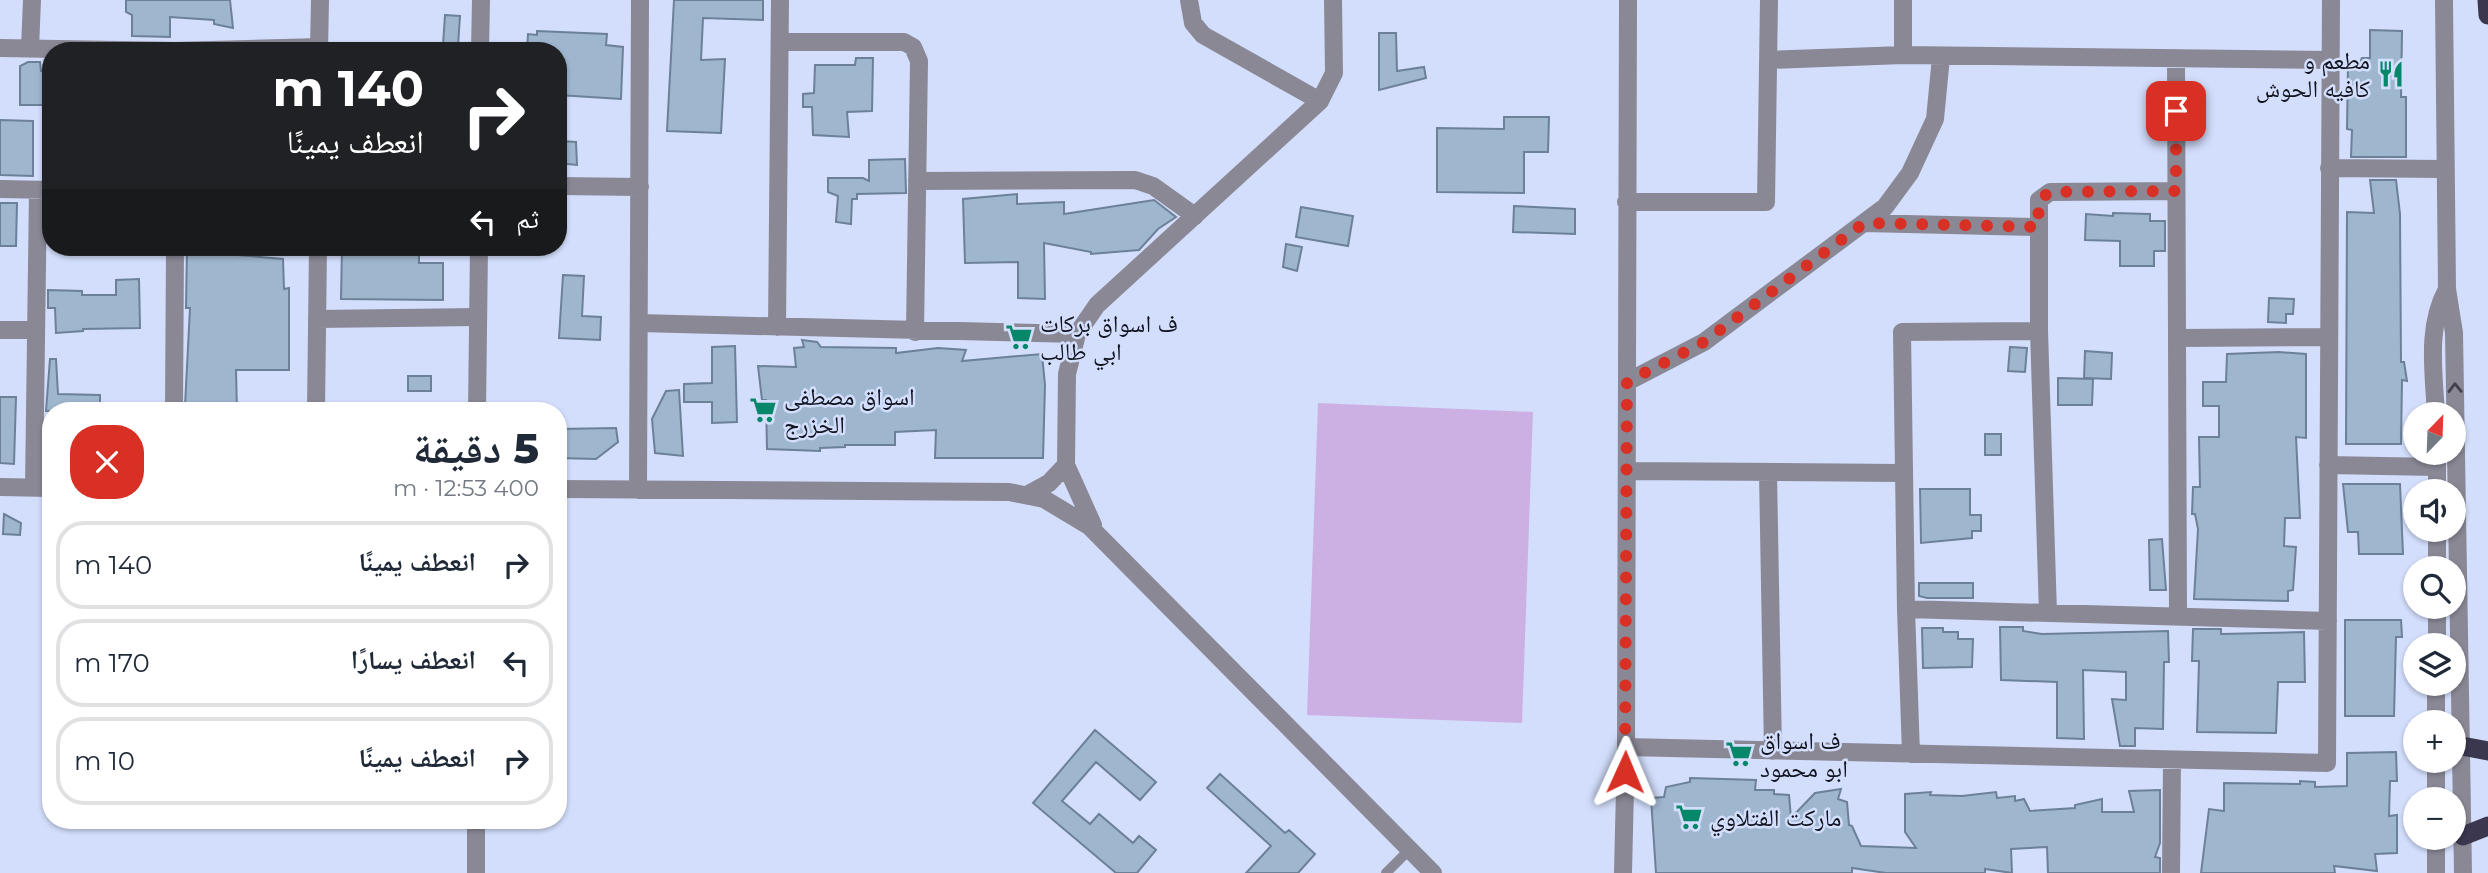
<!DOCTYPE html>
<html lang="ar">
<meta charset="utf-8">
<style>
body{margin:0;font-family:Montserrat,"Noto Naskh Arabic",sans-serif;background:#f6f6f7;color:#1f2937;direction:rtl;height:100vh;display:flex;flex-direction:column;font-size:26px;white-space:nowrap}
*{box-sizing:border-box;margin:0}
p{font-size:23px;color:#747a83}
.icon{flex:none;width:38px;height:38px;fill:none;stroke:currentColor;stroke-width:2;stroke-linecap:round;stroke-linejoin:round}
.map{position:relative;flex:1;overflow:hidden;direction:ltr}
.drawer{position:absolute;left:42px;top:402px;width:525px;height:427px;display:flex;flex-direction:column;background:#fff;border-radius:28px;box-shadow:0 2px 5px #0004;direction:rtl}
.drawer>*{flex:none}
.guide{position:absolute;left:42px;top:42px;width:525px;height:214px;border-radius:28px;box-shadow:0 2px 5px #0004;direction:rtl;background:#202124;color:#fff;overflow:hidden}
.needle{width:46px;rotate:23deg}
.fabs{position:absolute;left:2403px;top:402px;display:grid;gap:14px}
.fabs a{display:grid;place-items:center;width:63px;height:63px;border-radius:50%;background:#fff;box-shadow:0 2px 5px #0004;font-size:35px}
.pin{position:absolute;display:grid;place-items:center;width:60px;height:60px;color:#fff;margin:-30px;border-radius:14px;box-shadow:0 4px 10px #0006}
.me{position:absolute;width:77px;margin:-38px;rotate:1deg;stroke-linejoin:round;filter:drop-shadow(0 0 5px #0008)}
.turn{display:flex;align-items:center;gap:24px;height:147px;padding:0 28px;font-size:32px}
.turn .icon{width:91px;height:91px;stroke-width:2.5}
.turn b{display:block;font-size:49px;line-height:60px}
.then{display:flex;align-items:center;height:66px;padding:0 28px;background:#0003;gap:14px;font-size:26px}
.round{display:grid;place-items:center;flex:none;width:74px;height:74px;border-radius:28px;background:#f6f6f7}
.summary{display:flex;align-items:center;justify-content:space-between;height:119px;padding:0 28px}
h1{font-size:42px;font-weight:800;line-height:52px}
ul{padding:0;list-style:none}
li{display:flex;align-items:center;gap:21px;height:88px;margin:0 14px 10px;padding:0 14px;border:4px solid #e0e1e3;border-radius:28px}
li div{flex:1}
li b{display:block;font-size:26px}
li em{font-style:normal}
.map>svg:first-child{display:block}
</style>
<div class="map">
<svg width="2488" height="873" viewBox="0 0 2488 873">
<rect width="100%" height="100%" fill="#d3defc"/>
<path fill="#ccb0e3" d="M1318,403L1533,412L1522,723L1307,715Z"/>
<path fill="#9fb6cf" stroke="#6c8198" stroke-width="2" d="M126,0H230L233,28L214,24V20L170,17V37L132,36V15L126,12Z
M674,0H763V20L703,18L701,60L725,59L721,133L667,131Z
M445,15L460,16L458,46L443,45Z
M2370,30L2402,31L2401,97H2406V157H2351L2352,130L2347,129L2348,64H2359L2362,58H2370Z
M537,31L607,34L606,45L623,47L621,99L558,95V51H527L528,34L537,35Z
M1379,33H1396L1397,71L1424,67L1426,78L1379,90Z
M856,58H873L872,111L847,112L849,137L813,135L812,107H803V94L814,93L815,65H855Z
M28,62H40L41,71L51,74L49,105H20V66Z
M1504,117H1549L1548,152H1524V193L1437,192V128L1504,129Z
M0,120L33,121V176L0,175Z
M560,141L576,142L577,165L558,163Z
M905,159L906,193L857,194V199H852L851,224L836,222L838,196L828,192V178H863L869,181V160Z
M2370,180H2396L2400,214L2401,362H2404L2407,381L2402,380L2401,444H2346L2347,212L2374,213Z
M1017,194V204L1064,202V214L1154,200L1176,217L1158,229L1139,250L1091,254V252L1044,243L1045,299L1018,298V262L965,263L963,199Z
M0,203H17L16,246H0Z
M1514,206L1575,209V234L1513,232Z
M1301,207L1353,216L1348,246L1296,237Z
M2113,213L2150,214V221H2165V251H2154V266H2120V241L2085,240L2086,214L2113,216Z
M1286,244L1302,247L1297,271L1283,267Z
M187,247H238V255L283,259L284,289L289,288V370H236L237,411H207L185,406L190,308H186Z
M342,247H419V263H443V300L341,299Z
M563,275L584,276L582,316L601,317L600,340L559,338Z
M139,279L140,328L83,329V331L56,333L55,308H48V290L82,291V295H116V280Z
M2269,298L2294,299L2293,314H2286V323L2268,322Z
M802,340L817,342L821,347L896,348V353L938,348L966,350L962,361L1042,354L1045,385L1043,458H935L936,430L895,432V445H845V447L820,448V451L767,449L766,400H762L758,366L796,367L794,348L804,347Z
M735,346L737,422L712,423V402H684V384L712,383V347Z
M2010,347L2027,348L2025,372L2008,371Z
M2085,351L2112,353L2111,379L2084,378Z
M2279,352L2306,354V438L2296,437L2300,518H2285L2284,546L2296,547L2293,590L2288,591V601L2194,599L2198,529L2195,514H2192L2193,487H2200L2199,437H2219V406H2203V382H2226L2227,354Z
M50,359H56L58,394L100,395V411H46Z
M408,376H431V391H408Z
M2058,378L2093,379L2092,405H2058Z
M679,390L683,456L655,453L652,419L666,391Z
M0,397H16L14,464L0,463Z
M616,428L618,442L596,459L558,458V429Z
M1985,434H2001V455H1985Z
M2343,484H2400L2403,554H2359L2358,532H2348Z
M1920,489H1970V515H1981V531H1972V538L1921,543Z
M4,514L21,523L20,535L3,534Z
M2162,539L2166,590H2150L2149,540Z
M1919,583H1973V598H1927L1919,596Z
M2345,620H2401L2402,637H2396L2394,716H2345Z
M2000,627H2023V631L2042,634L2168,631L2169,662H2164L2163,729L2135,728V746H2120L2112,699L2126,700V672L2083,670L2084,739L2057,738V682L2001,680Z
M1922,628H1943V632H1958V639H1973L1972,667L1923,668Z
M2193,629H2221V634L2304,632L2305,682H2278L2276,733L2197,732L2199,661H2192Z
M1095,730L1156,782L1140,800L1096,762L1062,801L1090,824L1099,814L1133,843L1139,836L1156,850L1137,873H1116L1033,803Z
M2396,752L2397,781H2390L2389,816L2397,815V853L2375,854L2377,871L2334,866L2335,873H2201L2209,809L2224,811V783L2300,784V781L2315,782V787L2347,786V753Z
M1220,774L1285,833L1289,830L1315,854L1298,873H1246L1271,846L1207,788Z
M1690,778L1756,780L1755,790H1774V794L1789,795L1791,818L1815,793L1841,789L1838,799L1847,802L1849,825L1852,826L1861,846L1916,848L1905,832V794L1931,792L1930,795L1962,796L1996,792L1997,798L2015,796V801L2024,799L2030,811L2075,808V805L2102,799V812H2134L2129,791L2160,790V843L2155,857L2160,858V873H2048L2047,847L2011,849L2012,873L1985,869V873H1886L1852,868V873H1656L1651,798L1664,797L1666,787L1690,782Z"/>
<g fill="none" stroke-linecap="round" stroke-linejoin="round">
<path stroke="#8a8895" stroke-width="10" d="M1386,873L1409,850"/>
<path stroke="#8a8895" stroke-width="18" d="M1189,0L1193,23L1203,35L1320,101
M1903,0V55
M780,42H904L913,47L919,61L915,332
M0,48L176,51L319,47
M30,49L32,0
M319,51L320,0
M2176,58L2178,616
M1768,60L1903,55L2331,60
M2329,168L2444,169
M917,181L1135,180L1153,186L1195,216
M558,186L640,187
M0,189L51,190
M1626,202H1766L1769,0
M1864,223L2038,227
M317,319L478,317
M639,323L1077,334
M777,327L780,0
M0,330H35
M2177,338L2329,337
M1627,382L1704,342L1885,207L1910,173L1935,119L1941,57
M174,411L175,247
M316,411L318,247
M2328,465L2437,467
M1627,471L1902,473
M1768,473L1773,751
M0,487L51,488
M34,488L38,190
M558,489L1009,492L1044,499L1089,526L1433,873
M638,490L640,0
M1027,495L1049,483L1066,465
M1093,525L1066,465L1067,374L1077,334L1097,305L1320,101L1334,73L1333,0
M1906,609L1902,332L2039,331
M2048,613L2039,331V200L2050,192L2176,191
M1626,747L2327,763L2331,0
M1911,754L1906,609L2328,621
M1623,873L1626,747L1628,0
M2171,873L2172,761"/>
<path stroke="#8a8895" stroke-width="18" d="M2444,0L2447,289L2454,333L2463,873
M480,51L481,0
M477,411L479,247
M2436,415C2434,373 2426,327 2447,289
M2437,453V492
M2437,569V530
M2437,646V607
M2436,723V684
M2436,800V761
M476,873V821
M2436,873V838"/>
<path stroke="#3a374e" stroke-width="19" d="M2487,0L2488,15
M2462,746L2488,751
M2463,836L2488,826"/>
</g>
<defs><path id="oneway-chevron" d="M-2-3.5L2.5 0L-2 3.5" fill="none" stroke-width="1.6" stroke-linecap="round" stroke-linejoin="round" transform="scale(1.75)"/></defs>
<use stroke="#41424e" href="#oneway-chevron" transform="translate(2455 388) rotate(-91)"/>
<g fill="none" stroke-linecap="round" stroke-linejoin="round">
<path stroke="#d93025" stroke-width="12" stroke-dasharray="0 21.6" d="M1625,772L1627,382L1704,342L1864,223L2038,227L2039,200L2050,192L2176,191V111"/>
</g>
<defs>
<g id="restaurant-bare" transform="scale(2.1)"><path d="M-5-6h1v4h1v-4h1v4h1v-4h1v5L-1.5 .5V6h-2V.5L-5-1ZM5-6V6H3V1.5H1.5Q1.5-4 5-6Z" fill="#068769" stroke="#d3defc" stroke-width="2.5" paint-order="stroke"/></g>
<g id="supermarket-bare" transform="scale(2.1)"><path d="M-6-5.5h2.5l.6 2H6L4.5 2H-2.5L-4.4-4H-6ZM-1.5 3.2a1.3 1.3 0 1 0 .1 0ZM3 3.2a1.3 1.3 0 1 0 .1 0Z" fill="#068769" stroke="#d3defc" stroke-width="2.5" paint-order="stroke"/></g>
</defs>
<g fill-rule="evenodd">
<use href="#restaurant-bare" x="2391" y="74"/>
<use href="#supermarket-bare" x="1019" y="337"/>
<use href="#supermarket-bare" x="763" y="410"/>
<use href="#supermarket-bare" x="1739" y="754"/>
<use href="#supermarket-bare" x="1689" y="817"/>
</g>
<g text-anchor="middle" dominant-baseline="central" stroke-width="5" stroke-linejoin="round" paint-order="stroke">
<g font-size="24" fill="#11141f" stroke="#d3defc" text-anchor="start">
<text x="2370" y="60" text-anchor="end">مطعم و<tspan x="2370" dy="28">كافيه الحوش</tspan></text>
<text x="1040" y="323">ف اسواق بركات<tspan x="1040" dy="28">ابي طالب</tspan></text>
<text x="784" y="396">اسواق مصطفى<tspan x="784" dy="28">الخزرج</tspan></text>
<text x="1760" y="740">ف اسواق<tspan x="1760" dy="28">ابو محمود</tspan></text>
<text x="1710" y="817">ماركت الفتلاوي</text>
</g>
</g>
</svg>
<div class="fabs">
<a><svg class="needle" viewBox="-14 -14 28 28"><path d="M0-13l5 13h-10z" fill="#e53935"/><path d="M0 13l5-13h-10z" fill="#747a83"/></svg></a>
<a><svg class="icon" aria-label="sound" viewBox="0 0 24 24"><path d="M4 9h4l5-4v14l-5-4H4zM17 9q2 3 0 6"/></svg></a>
<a><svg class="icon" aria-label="search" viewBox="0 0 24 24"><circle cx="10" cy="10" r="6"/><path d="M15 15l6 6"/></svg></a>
<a><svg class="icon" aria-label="layers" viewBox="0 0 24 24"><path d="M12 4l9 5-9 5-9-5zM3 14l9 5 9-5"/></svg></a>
<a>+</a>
<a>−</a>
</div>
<div class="pin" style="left:2176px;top:111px;background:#d93025"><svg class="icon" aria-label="arrive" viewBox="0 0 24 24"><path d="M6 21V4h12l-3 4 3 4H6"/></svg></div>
<svg class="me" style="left:1625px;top:772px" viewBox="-20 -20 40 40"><path d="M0-17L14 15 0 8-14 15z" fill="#d93025" stroke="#fff" stroke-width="4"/></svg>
<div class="guide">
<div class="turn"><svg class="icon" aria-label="right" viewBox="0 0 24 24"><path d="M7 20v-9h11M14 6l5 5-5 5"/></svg><div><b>140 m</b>انعطف يمينًا</div></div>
<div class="then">ثم<svg class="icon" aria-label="left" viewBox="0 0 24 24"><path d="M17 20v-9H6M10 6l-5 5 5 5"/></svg></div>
</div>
<section class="drawer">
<div class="summary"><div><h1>5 دقيقة</h1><p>400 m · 12:53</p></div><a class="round" style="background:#d93025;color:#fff"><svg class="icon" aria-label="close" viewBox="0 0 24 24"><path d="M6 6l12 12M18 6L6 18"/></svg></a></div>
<ul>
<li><svg class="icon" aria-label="right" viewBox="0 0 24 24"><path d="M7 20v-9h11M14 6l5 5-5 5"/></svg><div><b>انعطف يمينًا</b></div><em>140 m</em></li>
<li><svg class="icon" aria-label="left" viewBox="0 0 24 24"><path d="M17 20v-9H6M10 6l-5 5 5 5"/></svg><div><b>انعطف يسارًا</b></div><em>170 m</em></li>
<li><svg class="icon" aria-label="right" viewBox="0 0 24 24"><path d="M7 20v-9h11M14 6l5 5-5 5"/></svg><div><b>انعطف يمينًا</b></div><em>10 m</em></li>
</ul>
</section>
</div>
